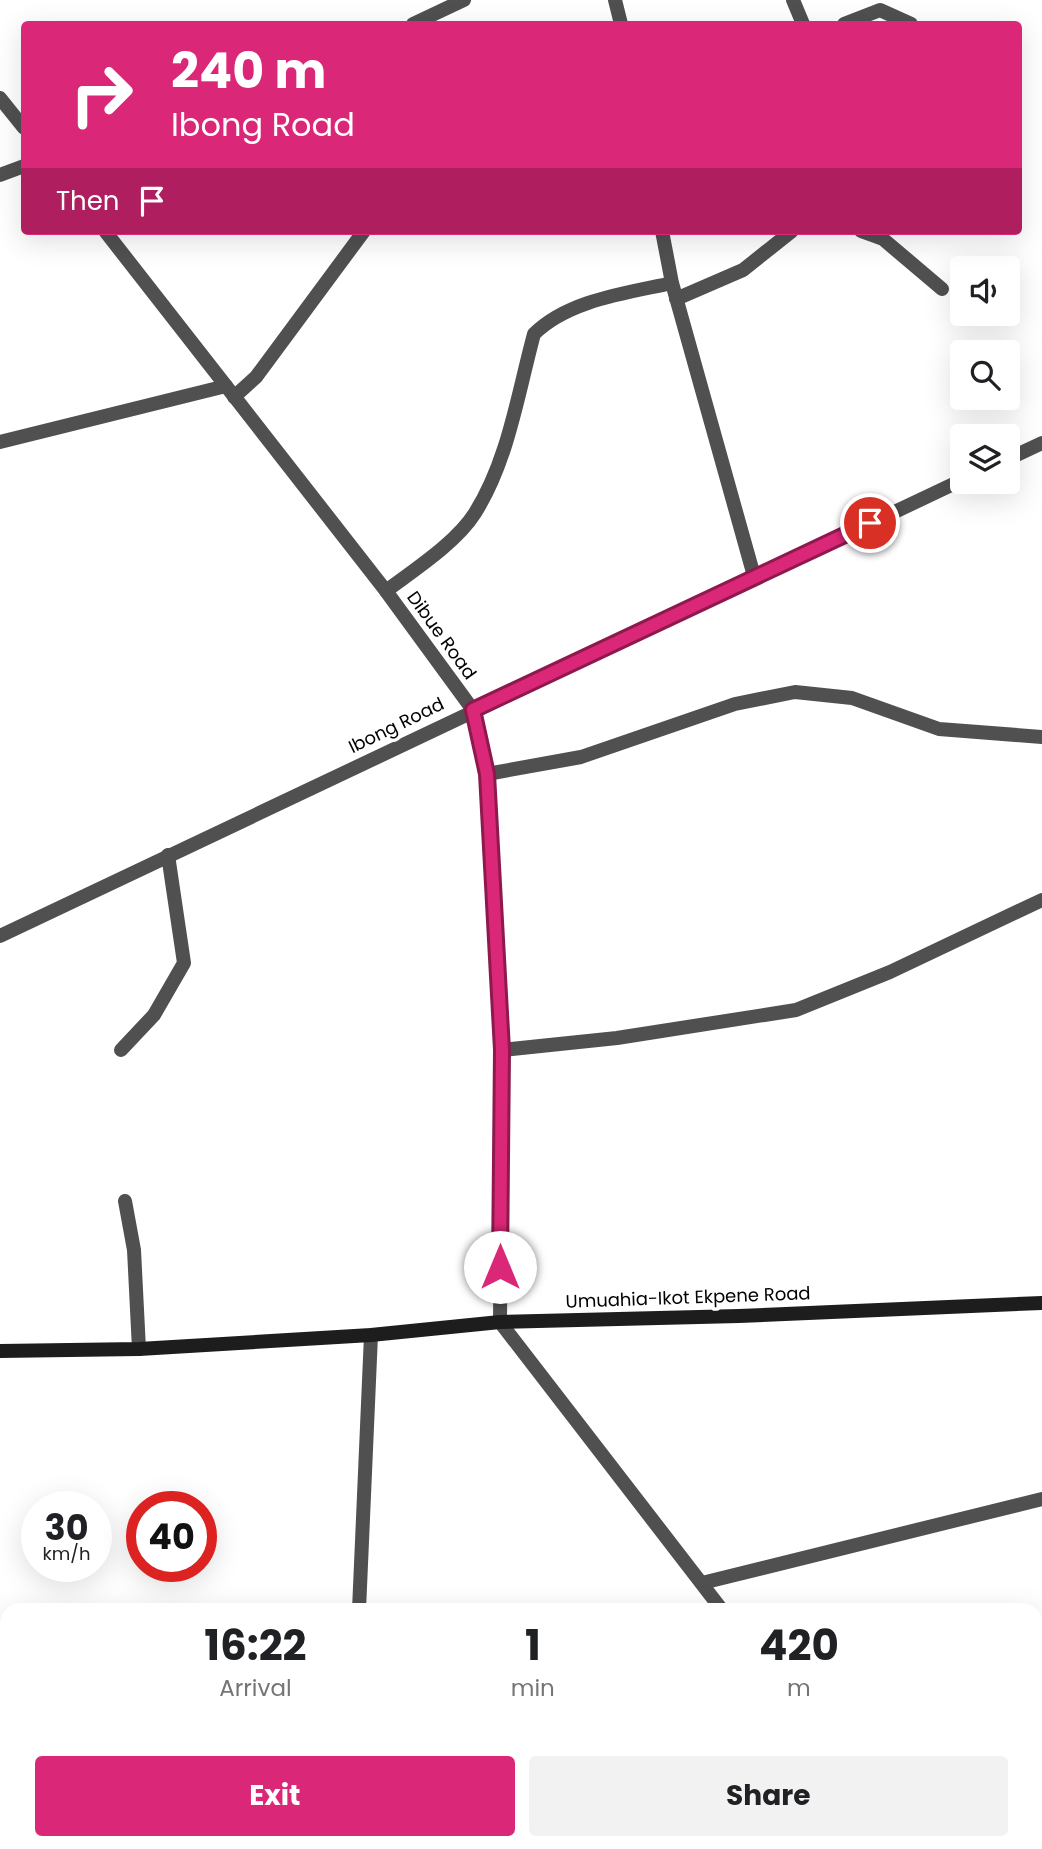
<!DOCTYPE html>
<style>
body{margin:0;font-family:Poppins,sans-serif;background:#f2f2f2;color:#202124;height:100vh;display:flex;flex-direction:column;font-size:26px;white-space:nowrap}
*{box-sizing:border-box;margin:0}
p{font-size:23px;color:#757577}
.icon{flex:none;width:38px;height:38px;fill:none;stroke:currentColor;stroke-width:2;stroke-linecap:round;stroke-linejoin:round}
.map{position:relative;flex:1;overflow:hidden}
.drawer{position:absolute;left:0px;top:1603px;width:1043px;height:247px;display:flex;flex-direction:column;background:#fff;border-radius:21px 21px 0 0;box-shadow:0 7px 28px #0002}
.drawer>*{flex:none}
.guide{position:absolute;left:21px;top:21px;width:1001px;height:214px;border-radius:7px;box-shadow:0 7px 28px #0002;background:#db2777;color:#fff;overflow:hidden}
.controls{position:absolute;left:950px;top:256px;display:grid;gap:14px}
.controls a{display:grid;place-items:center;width:70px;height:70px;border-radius:7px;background:#fff;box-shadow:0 7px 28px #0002;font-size:35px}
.speed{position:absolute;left:21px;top:1491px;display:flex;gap:14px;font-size:35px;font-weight:700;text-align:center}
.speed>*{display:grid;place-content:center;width:91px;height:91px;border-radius:50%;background:#fff;box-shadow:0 7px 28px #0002;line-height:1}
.speed small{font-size:18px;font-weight:400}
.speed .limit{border:10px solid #d22;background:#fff;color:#111}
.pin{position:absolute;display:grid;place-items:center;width:60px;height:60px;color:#fff;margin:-30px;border:4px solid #fff;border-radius:50%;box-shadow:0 2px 7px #0007}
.me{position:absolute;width:77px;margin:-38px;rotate:0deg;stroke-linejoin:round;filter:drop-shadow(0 0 5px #0008)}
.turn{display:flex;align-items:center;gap:24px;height:147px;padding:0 35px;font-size:32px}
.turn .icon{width:91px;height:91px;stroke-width:2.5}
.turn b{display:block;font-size:49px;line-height:60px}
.then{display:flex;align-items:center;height:66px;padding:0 35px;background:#0003;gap:14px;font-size:26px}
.eta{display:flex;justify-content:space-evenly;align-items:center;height:119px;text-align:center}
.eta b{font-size:42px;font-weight:700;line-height:49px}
.button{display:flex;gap:14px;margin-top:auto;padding:14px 35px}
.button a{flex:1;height:80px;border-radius:7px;background:#db2777;color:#fff;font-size:28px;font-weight:700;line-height:80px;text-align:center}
.button a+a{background:#f2f2f2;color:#202124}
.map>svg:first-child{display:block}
</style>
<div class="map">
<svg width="1042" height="1849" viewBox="0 0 1042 1849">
<rect width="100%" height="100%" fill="#fff"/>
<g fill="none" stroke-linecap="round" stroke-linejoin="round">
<path stroke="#505050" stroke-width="14" d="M615,0L621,24
M793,0L803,24
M413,24L464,0
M844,24L880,10L911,24
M0,175L24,166
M662,231L672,283L754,576
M861,231L883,239L942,289
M676,299L743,270L792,231
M234,397L256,377L364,231
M0,442L226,386
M386,591C414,570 456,543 475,513C508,461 518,393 534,334C568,300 627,293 672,283
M487,774L581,757L735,704L795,692L852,698L939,729L1042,737
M121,1050L154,1015L184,963L168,855
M502,1050L617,1038L796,1010L890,972L1042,900
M125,1201L134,1250L139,1349
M500,1322L722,1610
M702,1583L1042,1499
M359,1610L371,1335
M0,1701L7,1711
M114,1843L119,1849
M647,1843L657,1849
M906,1843L911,1849
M240,1849L249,1843
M489,1849L491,1843"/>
<path stroke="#505050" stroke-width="14" d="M0,98L24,128
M105,231L386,591L473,710L487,774L502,1050L500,1322
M1008,459L1042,443
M0,936L962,480"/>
<path stroke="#1d1d1d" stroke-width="14" d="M0,1351L139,1349L371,1335L500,1322L739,1316L1042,1303"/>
</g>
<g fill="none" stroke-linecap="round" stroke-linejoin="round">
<g stroke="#8e194d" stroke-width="18">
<path id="route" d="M500,1267L502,1050L487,774L473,710L870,523"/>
</g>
<use href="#route" stroke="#db2777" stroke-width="12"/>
</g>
<g text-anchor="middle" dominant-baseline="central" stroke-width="7" stroke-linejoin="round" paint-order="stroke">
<g font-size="18" fill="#000" stroke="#fff">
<text transform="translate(442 635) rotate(54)">Dibue Road</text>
<text transform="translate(396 725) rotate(-26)">Ibong Road</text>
<text transform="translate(688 1297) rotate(-2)">Umuahia-Ikot Ekpene Road</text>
</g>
</g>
</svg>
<div class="controls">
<a><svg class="icon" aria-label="sound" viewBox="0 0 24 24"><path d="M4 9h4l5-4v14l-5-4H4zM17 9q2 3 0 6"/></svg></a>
<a><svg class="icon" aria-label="search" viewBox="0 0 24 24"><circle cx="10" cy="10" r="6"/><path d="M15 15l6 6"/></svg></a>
<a><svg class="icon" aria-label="layers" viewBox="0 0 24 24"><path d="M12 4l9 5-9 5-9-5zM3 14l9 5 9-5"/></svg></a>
</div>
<div class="speed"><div>30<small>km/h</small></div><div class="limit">40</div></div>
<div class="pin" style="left:870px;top:523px;background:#d93025"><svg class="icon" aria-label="arrive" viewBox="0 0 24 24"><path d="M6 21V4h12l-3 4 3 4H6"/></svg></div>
<svg class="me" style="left:500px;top:1267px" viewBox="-20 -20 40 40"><circle r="19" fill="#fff"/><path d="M0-13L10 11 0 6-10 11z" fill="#db2777"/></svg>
<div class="guide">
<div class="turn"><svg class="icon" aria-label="right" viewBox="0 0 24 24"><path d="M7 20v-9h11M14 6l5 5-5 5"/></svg><div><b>240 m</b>Ibong Road</div></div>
<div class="then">Then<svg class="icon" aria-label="arrive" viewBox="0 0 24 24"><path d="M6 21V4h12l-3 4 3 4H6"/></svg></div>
</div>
<section class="drawer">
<div class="eta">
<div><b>16:22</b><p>Arrival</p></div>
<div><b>1</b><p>min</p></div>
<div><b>420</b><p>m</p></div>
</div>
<div class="button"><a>Exit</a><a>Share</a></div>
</section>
</div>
